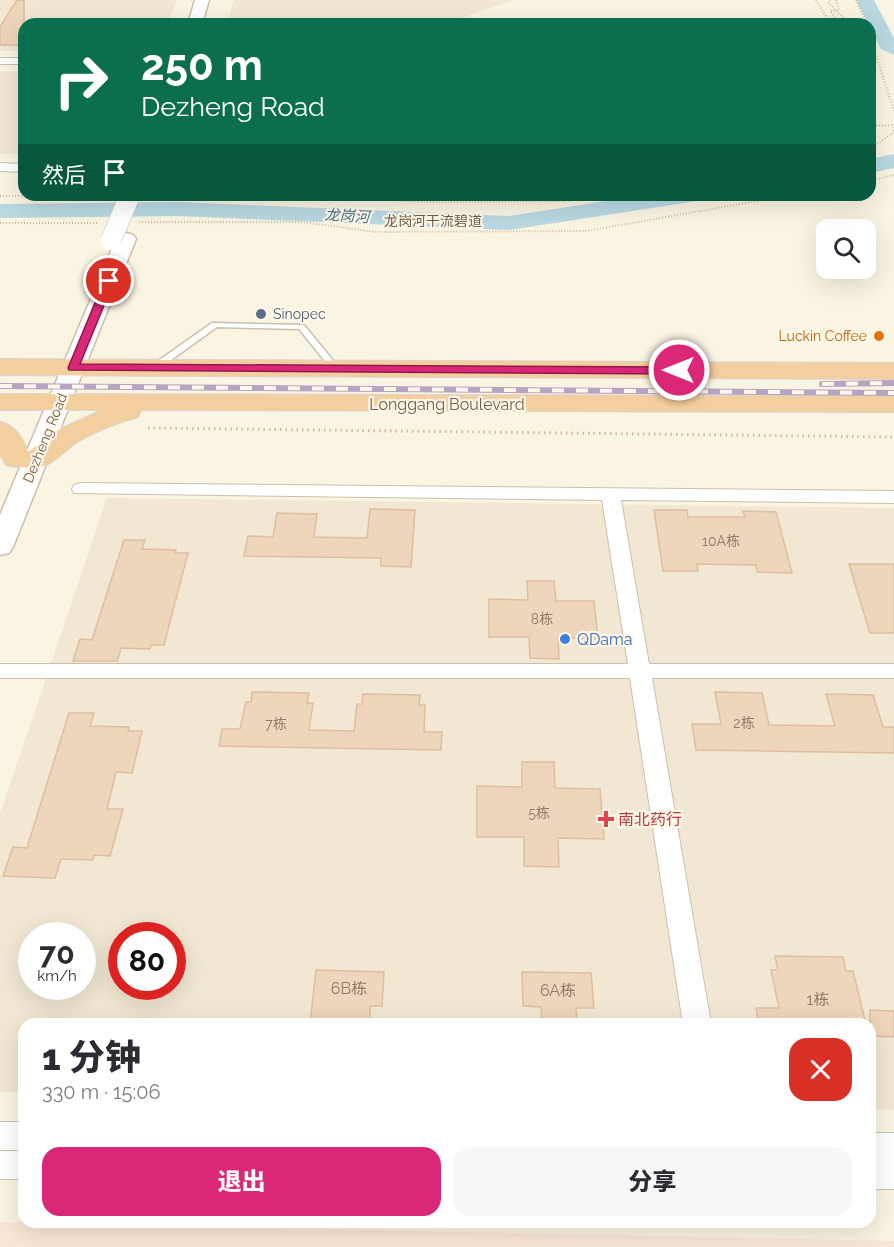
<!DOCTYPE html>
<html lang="zh">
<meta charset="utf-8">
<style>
body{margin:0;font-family:Raleway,"Noto Sans SC",sans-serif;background:#f7f7f7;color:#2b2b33;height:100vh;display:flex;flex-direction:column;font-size:22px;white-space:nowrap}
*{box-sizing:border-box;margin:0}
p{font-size:20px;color:#7c7c81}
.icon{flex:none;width:33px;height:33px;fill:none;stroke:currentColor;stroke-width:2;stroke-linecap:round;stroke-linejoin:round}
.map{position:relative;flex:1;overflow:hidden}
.panel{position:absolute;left:18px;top:1018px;width:858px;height:210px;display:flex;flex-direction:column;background:#fff;border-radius:18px;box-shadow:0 6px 24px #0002}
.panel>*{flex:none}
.guide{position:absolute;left:18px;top:18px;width:858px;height:183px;border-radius:18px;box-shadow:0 6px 24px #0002;background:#0b6e4f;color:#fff;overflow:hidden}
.tools{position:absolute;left:816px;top:219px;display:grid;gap:12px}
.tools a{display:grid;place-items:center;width:60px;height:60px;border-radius:12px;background:#fff;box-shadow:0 6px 24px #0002;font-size:30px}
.speed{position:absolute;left:18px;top:922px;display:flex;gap:12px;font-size:30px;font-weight:700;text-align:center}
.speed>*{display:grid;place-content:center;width:78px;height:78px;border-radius:50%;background:#fff;box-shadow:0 6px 24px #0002;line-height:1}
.speed small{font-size:15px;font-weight:400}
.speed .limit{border:9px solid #d22;background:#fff;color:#111}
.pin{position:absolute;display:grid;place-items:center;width:51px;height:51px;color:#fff;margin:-26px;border:3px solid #fff;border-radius:50%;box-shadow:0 2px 6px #0007}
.me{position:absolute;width:66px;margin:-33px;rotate:270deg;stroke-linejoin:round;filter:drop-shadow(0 0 4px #0008)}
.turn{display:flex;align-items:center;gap:21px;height:126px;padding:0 24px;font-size:27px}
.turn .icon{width:78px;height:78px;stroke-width:2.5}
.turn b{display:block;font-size:42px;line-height:51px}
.then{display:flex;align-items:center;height:57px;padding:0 24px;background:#0003;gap:12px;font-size:22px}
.round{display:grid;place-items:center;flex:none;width:63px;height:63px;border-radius:18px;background:#f7f7f7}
.head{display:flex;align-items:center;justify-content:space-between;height:102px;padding:0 24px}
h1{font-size:36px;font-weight:800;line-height:45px}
.button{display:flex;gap:12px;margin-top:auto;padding:12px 24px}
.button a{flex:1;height:69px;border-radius:18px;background:#db2777;color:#fff;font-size:24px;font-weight:800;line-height:69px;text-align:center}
.button a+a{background:#f7f7f7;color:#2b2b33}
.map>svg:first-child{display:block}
</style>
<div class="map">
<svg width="894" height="1247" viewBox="0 0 894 1247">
<rect width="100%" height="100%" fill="#faf4e3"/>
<path fill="#f1e7d2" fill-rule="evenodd" d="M2,0H177L167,24H24V51H0V2Z
M234,0H514L443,24H227Z
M0,71L24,72V154H0Z
M107,498L894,508V1110L870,1109V1024H24V1092H0V814ZM32,936H82V987H32ZM122,936H172V987H122Z"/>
<path fill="#fae6d7" d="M0,1222L894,1241V1247H0Z"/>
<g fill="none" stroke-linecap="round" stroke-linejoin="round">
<path fill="#b9d8e2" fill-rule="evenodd" d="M856,0H874L894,38V55L881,49Z
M894,154V168L870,173V159Z
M645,195H703L699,200L691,202L509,230L177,216L0,218V204L177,202L509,216Z"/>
</g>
<path fill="#eed6bc" stroke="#dfbe9e" stroke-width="1.5" d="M17,0H24V45H0V27Z
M370,509L415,510L411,567L381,566V558L244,556L248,536L273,537L277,513L317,514L314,537L367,538Z
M654,510H687L688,517H745L743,511L776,512L792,573L757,572L756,565L697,564L698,571H663Z
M124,540H145L142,549L176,550L175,553H188L164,645H151L150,649L121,648L117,661H73L80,639L92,640Z
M849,564H894V633H870Z
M527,581H554L556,601H594L598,639L558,638L559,659L530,658L529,637H489V599L528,600Z
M252,692L309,693L307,703H313L309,730L354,731L357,704H362L363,694L420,695L419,705H425L424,732H442L441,750L219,746L222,729H240L246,702H251Z
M715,692L762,693L769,725L835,726L826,694L873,695L883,727H894V753L696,750L692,724H721Z
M69,713H94L90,726L129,727L128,731H142L132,773L116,772L107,809H123L110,856L94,855L93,860L61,859L55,878L3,876L13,847L27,848Z
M522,762H554L555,788L600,789L604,839L558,838L559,867L524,866V837H477V786L522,787Z
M775,956L843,957L846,971H853L866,1024H759L756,1008H779L771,970H778Z
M316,970L384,972L382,1006H370V1024H310Z
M522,972L591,973L594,1008H576L577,1024H542L541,1007L523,1006Z
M870,1010L894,1011V1037L870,1036Z"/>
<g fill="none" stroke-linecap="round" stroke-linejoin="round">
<g stroke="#cdbfad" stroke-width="3">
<path id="service" d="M212,323L304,325L340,369L339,371H333L299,329L217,327L157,370H151V366Z"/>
</g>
<g stroke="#cdbfad" stroke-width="2">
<path id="minor" d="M0,58H24V64H0Z
M0,163L24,164V172L0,171Z
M81,483L894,491V503L621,500L649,664H894V678H652L711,1024H683L630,678H0V664H628L602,500L74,493L72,489L74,485Z
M0,1122H24V1150H0Z
M870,1133H894V1161H870Z
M0,1151H24V1179H0Z
M870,1161H894V1189H870Z"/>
</g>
<g stroke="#cebda9" stroke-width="3">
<path id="secondary" d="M195,0H209L202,24H188Z
M126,233L133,235L136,239L13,547L9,553L0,555V515L116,239L119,235Z"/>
</g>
<g stroke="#dad5d0" stroke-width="2">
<path id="trunk" d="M0,359L894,363V379L0,375Z
M0,394L894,396V412L141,410L138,417C117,423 96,431 77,442C66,449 54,464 42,467C37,469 12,467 6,465L0,454V422C15,425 23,438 28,452L58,430L102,410H0Z"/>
</g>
<path stroke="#d2b9a0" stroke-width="2" stroke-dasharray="1 2" stroke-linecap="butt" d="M816,0L831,24
M830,0L828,2L849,24
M836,0L839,10L830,11L840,24
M856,0L867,24
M817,24L829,21
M870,36L894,111
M870,102L872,113L870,115
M870,126L894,125
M870,149L893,133L894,123
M870,181L894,175
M256,195L434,202L566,201L601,195
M516,195H524
M0,196L80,195
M139,222H302L376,232L586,231L792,195
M0,223H99"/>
<path stroke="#d2b9a0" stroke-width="3" stroke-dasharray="1.5 4" stroke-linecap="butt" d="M148,428L894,437"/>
<use href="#service" fill="#fff" fill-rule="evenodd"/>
<use href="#minor" fill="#fff" fill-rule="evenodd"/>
<use href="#secondary" fill="#fff" fill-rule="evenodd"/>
<use href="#trunk" fill="#f3ce9e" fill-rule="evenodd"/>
<g stroke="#b8a3c2" stroke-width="6">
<path id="rail" d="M822,384L894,383
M0,386L894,393"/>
</g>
<use href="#rail" stroke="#fef8e9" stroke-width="4" stroke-dasharray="12" stroke-linecap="butt"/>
<g stroke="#cebda9" stroke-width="21" stroke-linecap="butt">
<path id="secondary-bridge" d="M111,240L130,195"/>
</g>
<use href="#secondary-bridge" stroke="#fff" stroke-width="20"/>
</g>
<path fill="#db2777" stroke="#8e194d" stroke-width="1.5" d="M109,278L114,281L80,364L679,367L685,370L679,374L69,370L68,368L104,281Z"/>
<circle fill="#5c6f8a" stroke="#fef8e9" stroke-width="2" cx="261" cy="314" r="6"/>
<circle fill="#e8710a" stroke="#fef8e9" stroke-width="2" cx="879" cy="336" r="6"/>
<circle fill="#3f7fe0" stroke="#fef8e9" stroke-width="2" cx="565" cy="639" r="6"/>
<path fill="#e0444e" stroke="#fef8e9" stroke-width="2" d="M603 810h6v6h6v6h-6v6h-6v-6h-6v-6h6z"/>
<g text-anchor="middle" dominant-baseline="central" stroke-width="4.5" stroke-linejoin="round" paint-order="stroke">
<g font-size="14" fill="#705d4b" stroke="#fef8e9">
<text x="433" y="221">龙岗河干流碧道</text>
<text transform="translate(45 438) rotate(-68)">Dezheng Road</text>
</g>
<g font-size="14" fill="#4e5e75" stroke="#fef8e9" text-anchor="start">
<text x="273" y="314">Sinopec</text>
</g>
<g font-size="14" fill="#c56008" stroke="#fef8e9" text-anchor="end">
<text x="867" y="336">Luckin Coffee</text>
</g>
<g font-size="14" fill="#907b67">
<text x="721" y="541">10A栋</text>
<text x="542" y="619">8栋</text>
<text x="744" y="723">2栋</text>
<text x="276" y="724">7栋</text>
<text x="539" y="813">5栋</text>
</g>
<g font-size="15" font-style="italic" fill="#4a788a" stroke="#fef8e9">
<text transform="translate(347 216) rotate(3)">龙岗河</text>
</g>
<g font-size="16" fill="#705d4b" stroke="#fef8e9">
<text x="447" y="404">Longgang Boulevard</text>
</g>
<g font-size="16" fill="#366cbe" stroke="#fef8e9" text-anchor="start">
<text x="577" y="639">QDama</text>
</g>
<g font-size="16" fill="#be3a42" stroke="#fef8e9" text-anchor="start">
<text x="618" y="819">南北药行</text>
</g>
<g font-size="16" fill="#907b67">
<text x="349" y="988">6B栋</text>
<text x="558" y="990">6A栋</text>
<text x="818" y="999">1栋</text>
</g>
</g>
</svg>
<div class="tools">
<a><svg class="icon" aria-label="search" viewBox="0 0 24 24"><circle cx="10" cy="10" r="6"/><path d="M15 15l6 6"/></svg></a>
</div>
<div class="speed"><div>70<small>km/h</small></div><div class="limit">80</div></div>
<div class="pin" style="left:109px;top:281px;background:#d93025"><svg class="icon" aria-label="arrive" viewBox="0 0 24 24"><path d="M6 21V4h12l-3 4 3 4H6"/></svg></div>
<svg class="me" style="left:679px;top:370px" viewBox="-20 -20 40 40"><circle r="17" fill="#db2777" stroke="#fff" stroke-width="3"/><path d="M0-11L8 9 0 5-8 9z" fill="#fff"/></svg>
<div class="guide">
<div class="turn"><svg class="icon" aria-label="right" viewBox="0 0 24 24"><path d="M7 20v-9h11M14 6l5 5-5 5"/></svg><div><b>250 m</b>Dezheng Road</div></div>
<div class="then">然后<svg class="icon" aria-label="arrive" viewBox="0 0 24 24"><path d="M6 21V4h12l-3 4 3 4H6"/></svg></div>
</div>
<section class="panel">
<div class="head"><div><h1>1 分钟</h1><p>330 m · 15:06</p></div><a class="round" style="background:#d93025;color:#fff"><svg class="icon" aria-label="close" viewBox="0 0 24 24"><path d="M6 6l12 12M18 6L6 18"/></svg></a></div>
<div class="button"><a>退出</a><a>分享</a></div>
</section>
</div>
